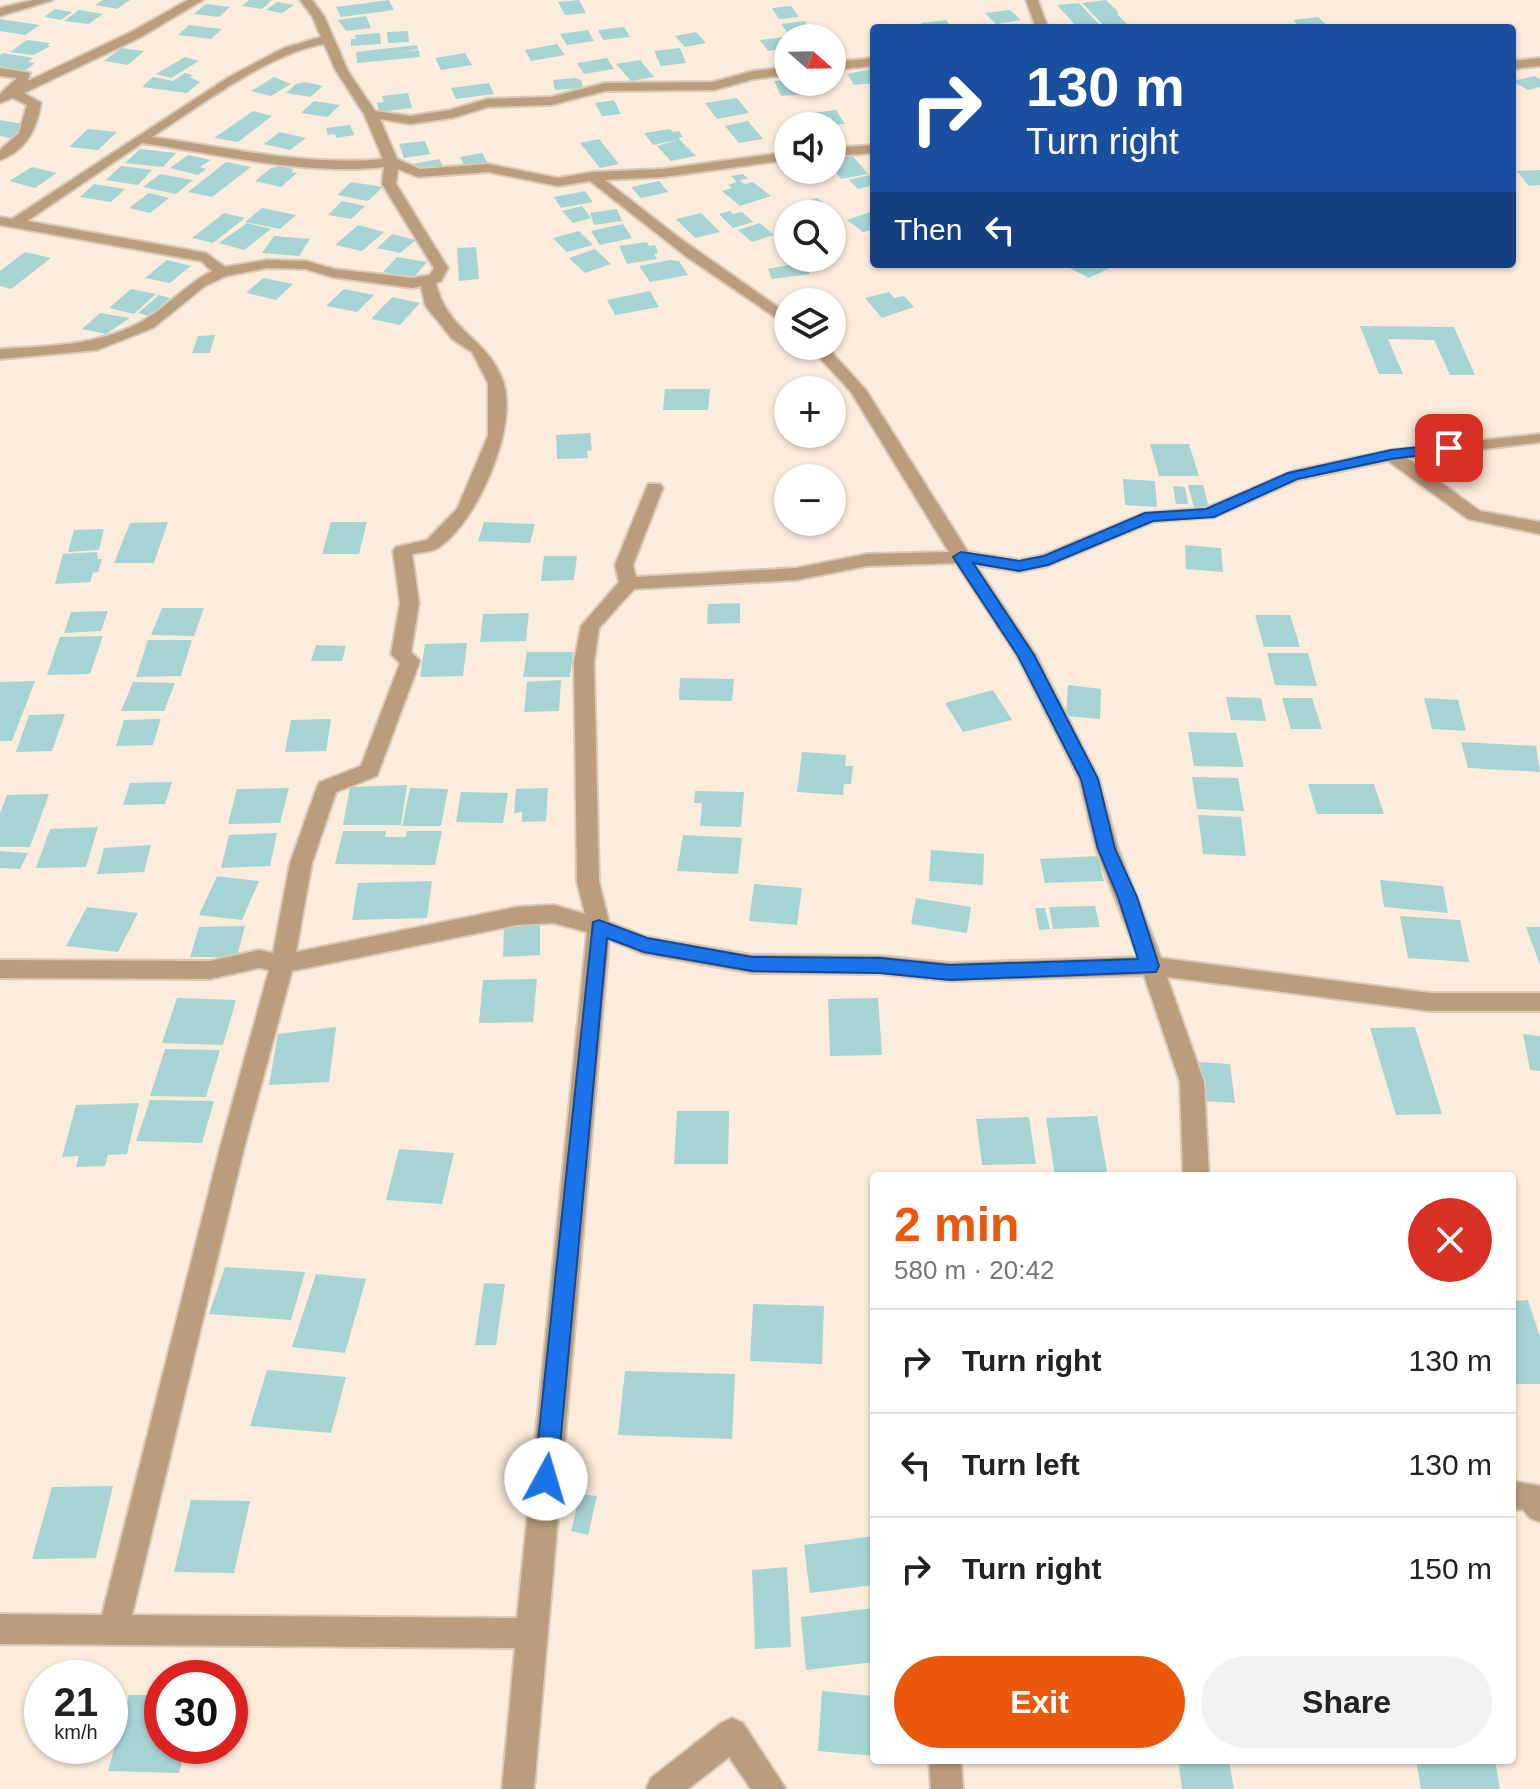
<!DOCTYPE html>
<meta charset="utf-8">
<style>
body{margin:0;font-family:Arial,sans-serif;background:#f2f2f2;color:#222;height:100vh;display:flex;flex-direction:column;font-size:30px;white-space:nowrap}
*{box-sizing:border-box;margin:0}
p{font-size:26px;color:#767676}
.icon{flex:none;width:44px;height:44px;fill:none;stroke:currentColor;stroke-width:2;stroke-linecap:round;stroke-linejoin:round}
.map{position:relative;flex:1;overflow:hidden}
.sheet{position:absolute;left:870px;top:1172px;width:646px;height:592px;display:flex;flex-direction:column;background:#fff;border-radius:8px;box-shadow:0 2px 6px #0004}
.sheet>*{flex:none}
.top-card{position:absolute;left:870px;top:24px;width:646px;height:244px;border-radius:8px;box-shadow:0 2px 6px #0004;background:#1a4fa0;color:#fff;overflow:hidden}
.needle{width:52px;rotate:110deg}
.tools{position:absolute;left:774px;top:24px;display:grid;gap:16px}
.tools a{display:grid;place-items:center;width:72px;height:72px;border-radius:50%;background:#fff;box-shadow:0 2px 6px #0004;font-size:40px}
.speed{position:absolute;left:24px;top:1660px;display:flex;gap:16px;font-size:40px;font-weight:700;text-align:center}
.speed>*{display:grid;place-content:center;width:104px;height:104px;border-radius:50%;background:#fff;box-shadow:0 2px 6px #0004;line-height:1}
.speed small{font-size:20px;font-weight:400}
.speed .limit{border:12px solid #d22;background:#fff;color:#111}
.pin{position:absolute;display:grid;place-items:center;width:68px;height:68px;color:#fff;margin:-34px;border-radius:16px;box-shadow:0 4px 12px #0006}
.me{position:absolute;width:88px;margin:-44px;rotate:6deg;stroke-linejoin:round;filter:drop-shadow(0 0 6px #0008)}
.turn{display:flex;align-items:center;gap:28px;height:168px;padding:0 24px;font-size:36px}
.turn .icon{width:104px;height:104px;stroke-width:2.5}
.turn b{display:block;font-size:56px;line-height:68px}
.then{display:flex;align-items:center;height:76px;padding:0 24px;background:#0003;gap:16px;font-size:30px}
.round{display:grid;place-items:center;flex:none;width:84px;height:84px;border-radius:42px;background:#f2f2f2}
.summary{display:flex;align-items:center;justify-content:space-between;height:136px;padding:0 24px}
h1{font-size:48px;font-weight:700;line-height:60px;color:#ea580c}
.cta{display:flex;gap:16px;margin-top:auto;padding:16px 24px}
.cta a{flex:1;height:92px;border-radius:48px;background:#ea580c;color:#fff;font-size:32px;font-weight:700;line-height:92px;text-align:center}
.cta a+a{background:#f2f2f2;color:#222}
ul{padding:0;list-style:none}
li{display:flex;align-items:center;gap:24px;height:104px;padding:0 24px;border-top:2px solid #e0e0e0}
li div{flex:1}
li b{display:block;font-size:30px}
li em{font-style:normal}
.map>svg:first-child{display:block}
</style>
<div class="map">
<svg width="1540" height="1789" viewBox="0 0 1540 1789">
<rect width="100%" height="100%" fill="#fcecdb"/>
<path fill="#a6d4d4" d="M103,0H130L117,9L95,5Z
M249,0H272L262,9L242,6Z
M389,0L394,10L341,17L336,7Z
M579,0L586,13L565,15L558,2Z
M1106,0L1119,13L1117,14L1129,26L1106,28L1082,3Z
M277,2L294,5L282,13L266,10Z
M1079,3L1100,25L1078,28L1057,5Z
M206,4L230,7L219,17L194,14Z
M791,6L799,17L779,19L772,8Z
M55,9L72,12L61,20L44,17Z
M79,10L103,14L88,24L64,21Z
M1010,10L1021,20L996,24L985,13Z
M366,16L371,28L346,31L338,20Z
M1318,17L1330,28H1301L1293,20Z
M0,19L40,25L25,35L0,31Z
M946,20L952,28H925L921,23Z
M805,21L812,33L789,35L781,24Z
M189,25L222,29L211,39L178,35Z
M624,27L630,37L603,40L598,30Z
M588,30L594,41L567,45L560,34Z
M408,31L409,42L388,43L387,32Z
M696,32L706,43L685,47L675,36Z
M380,33L381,44L351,46V39H356L355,35Z
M784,37L788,48L768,51L760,40Z
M27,40L50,43L47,46H51L33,55L10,52Z
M557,44L565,55L531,61L525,50Z
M417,45L418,49L402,52L419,50L420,57L357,63L356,52Z
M121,48L144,51L128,65L104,61Z
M680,48L686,63L661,66L654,51Z
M3,53L33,58L28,62L35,63L26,70L0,69V55Z
M465,53L472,65L441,70L435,58Z
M185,57L199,61L171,78L156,74Z
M607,58L614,69L584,74L577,63Z
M640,60L654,77L631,81L616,64Z
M871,69L874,83L854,85L847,74Z
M185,73L193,75L190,77L200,82L187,93L142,87L153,77L173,81Z
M1535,76L1540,79V87L1528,90L1512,81Z
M274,77L291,84L271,96L251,91Z
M575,78L581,80L583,88L555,90L553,80Z
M788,80L801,82L807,94L781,96L774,81Z
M305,82L323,86L310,97L286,93L296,84Z
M489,83L494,94L456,99L451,88Z
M408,93L412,108L379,112L377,103L384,102L382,96Z
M737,98L749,113L717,119L705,103Z
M614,100L621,114L602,116L595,103Z
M314,101L340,105L327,117L301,113Z
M836,110L845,124L810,126L803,114Z
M253,111L272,116L238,142L214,138Z
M0,120L29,125L11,138L0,136Z
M748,121L763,139L739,143L725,126Z
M350,125L354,135L336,138L335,134L328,135L326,128Z
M88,129L117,132L98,150L69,147Z
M670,129L673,132L679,131L683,137H679L680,140L696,156L671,161L657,146L677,140L653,145L644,133Z
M280,132L306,138L290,150L264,144Z
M599,139L619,164L600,168L580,143Z
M425,141L430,154L404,158L399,144Z
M140,149L176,153L163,167L125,163Z
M482,153L489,165L467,170L460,157Z
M851,154L868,174L841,179L832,168V158Z
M188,155L211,160L200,167L206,169L198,175L170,168Z
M439,159L446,171L421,176L413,164Z
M226,162L251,167L212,197L188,192Z
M121,166L152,170L138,185L106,180Z
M279,166L294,169L291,172L297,173L281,187L255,181L271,168Z
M32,167L57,173L35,188L9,181Z
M1540,170V185L1529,186L1517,171Z
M160,174L193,180L176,194L143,187Z
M743,174L748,179L739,180L745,184L753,182L771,196L740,206L722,191L732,188L728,185L737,182L731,176Z
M869,175L874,185L858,189L849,180Z
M659,181L668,192L641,198L631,187Z
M351,182L383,187L368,201L337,195Z
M94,184L125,189L111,202L80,197Z
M585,191L593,202L561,208L554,197Z
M149,193L169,198L150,213L129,208Z
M817,198L840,215L832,217V214H804L793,206Z
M342,201L365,206L351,219L328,215Z
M582,206L591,218L573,223L562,211Z
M262,208L296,215L280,229L245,222Z
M617,209L622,221L594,225L590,213Z
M730,211L733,214L742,212L753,222L733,228L719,214Z
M873,211L874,229L863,232L847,220Z
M224,213L245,218L213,243L192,238Z
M701,213L720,232L695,238L676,219Z
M247,223L271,229L244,250L219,243Z
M760,223L774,235L752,242L738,230Z
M623,224L632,238L600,245L591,231Z
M358,225L384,232L362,251L335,245Z
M579,231L593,245L567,252L553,238Z
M392,234L416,240L400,253L377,248Z
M274,236L310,239L299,256L262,253Z
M647,242L649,246L655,245L658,253L654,254L657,259L627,264L619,246Z
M476,247L479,279L459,281L457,248Z
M595,249L611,264L585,273L569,258Z
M25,252L51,258L11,289L0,286V271Z
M397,257L427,262L414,277L383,272Z
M167,260L191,266L170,283L145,278Z
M670,260L679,261L688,275L650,282L639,266Z
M804,262L810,274L772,279L768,269Z
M1062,264H1107L1112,267L1089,278Z
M263,278L293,284L276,300L246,293Z
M131,289L156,294L134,314L109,308Z
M344,289L374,295L357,312L326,306Z
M650,291L659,307L615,315L607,300Z
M889,292L894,298L904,296L914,307L882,318L865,298Z
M159,295L170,298L149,316L138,313Z
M392,297L420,303L400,325L371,319Z
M100,313L130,318L106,334L82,329Z
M1360,326L1454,327L1475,375H1450L1434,340L1388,339L1403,374H1379Z
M215,335L210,353H192L198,336Z
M665,389H710L708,410H663Z
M590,433L592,450L587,451L588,458L557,459L556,435Z
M1150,444H1189L1199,476H1159Z
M1123,479L1155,481L1157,507L1125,505Z
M1188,485H1203L1209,507H1194Z
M1173,486L1185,487L1188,504H1176Z
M168,522L154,563H114L130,523Z
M331,522H367L359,554H322Z
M484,522L535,524L530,543L478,541Z
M104,529L99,550L68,552L74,530Z
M1185,545L1221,548L1223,572L1186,569Z
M97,552L98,559H102L98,572L93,573L90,582L55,584L63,554Z
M544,556H577L574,580L541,581Z
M740,603V623L707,624L708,604Z
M162,608H204L194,636L151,635Z
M108,611L101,631L64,633L71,612Z
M529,613L526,641L480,642L483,614Z
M1255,615H1290L1300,647H1264Z
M103,636L90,674L47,675L60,637Z
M148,640H192L181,676L136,677Z
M467,643L463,676L420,677L425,644Z
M316,645L346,646L342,661H311Z
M527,652H573L570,677H523Z
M1267,653H1308L1317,686L1275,685Z
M680,678L734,679L732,701L679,700Z
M561,680L559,711L524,712L527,682Z
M35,681L12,741H0V682Z
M133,682L175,683L164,711H121Z
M1068,685L1101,689L1100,719L1066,716Z
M993,690L1012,720L963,732L945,703Z
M1226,697L1261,698L1266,721L1231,720Z
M1282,698H1312L1322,729H1291Z
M1424,698L1458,700L1466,731L1432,729Z
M65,714L52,751L16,752L29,715Z
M161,719L153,745L116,746L124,720Z
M331,719L326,751L285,752L291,720Z
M1188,732L1236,733L1244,767L1194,766Z
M1461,742L1536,746L1540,772L1468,768Z
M802,752L846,755L845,766H853L851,784H844L843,795L797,792Z
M1192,777L1238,778L1244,811L1197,809Z
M172,782L165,804L123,805L130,783Z
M1308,784H1374L1384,814H1317Z
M407,785L401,825H343L350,787Z
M289,788L280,823L228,824L237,789Z
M410,788L448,789L441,826H402Z
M548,788L546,821L522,822V812L514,813L516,789Z
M695,791L744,792L741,827L700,826L702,803H694Z
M461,792L508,793L503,823L456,822Z
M49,794L30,847H0V813L7,795Z
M1198,815L1241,817L1246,856L1203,854Z
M98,827L86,867L36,868L50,829Z
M343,831H386L385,837H406L407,831H442L435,865L335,864Z
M277,833L270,866L221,868L229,835Z
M683,835L742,838L738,874L677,871Z
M151,845L144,872L97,874L104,848Z
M931,850L984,854L983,885L929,881Z
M0,851L28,853L20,869L0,868Z
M1098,856L1104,881L1045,883L1040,859Z
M217,876L259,881L242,920L199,915Z
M1380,880L1443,886L1448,913L1384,907Z
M432,881L427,918L352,920L358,883Z
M754,884L802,888L797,925L749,921Z
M916,898L971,907L967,933L911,924Z
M1095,906L1100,927L1053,929L1049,907Z
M87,907L138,913L118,952L66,946Z
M1035,908H1045L1050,929L1039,930Z
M1400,916L1460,920L1469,962L1408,958Z
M540,921V955L503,957L504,923Z
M245,926L237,957H190L199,927Z
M1526,927H1540V965Z
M537,979L533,1022L479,1023L483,980Z
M177,998L236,1000L223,1045L162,1043Z
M878,998L882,1055L830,1056L828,999Z
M336,1027L329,1082L269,1085L278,1034Z
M1415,1027L1442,1114L1396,1115L1370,1028Z
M1523,1034L1540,1036V1071L1530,1070Z
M165,1049L220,1050L206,1097L150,1096Z
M1199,1062L1230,1064L1235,1103L1203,1101Z
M150,1100L214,1101L202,1143L136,1141Z
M139,1103L127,1154L108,1155L105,1166L76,1167L79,1156L62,1157L76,1105Z
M677,1111H729L728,1164H674Z
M1097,1116L1108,1176H1055L1046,1118Z
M1029,1117L1036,1164L982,1165L976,1119Z
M399,1149L454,1153L442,1204L386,1200Z
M225,1267L305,1272L291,1320L209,1314Z
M316,1274L366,1279L345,1353L292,1347Z
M484,1283L505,1284L496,1345H475Z
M1528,1300L1540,1337V1384H1512V1301Z
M753,1304L824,1306L822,1364L750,1361Z
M267,1370L346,1377L331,1433L250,1426Z
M625,1371L735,1374L732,1439L618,1435Z
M113,1486L96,1558L32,1559L52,1487Z
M580,1494L597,1496L588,1535L571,1531Z
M191,1500L250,1501L234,1573L174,1572Z
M874,1536V1585L810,1593L804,1545Z
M787,1567L791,1647L755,1649L752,1570Z
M874,1608V1662L806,1670L801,1617Z
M822,1691L874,1696V1756L818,1751Z
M129,1695H162V1746H186L179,1773L108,1771Z
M1178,1760H1229L1234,1789H1182Z
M1416,1760H1495L1500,1789H1421Z"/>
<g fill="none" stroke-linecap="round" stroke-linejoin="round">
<g stroke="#d9caba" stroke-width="4">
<path id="minor" d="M33,0H53L0,16V8Z
M188,0H203L139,38L24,93L41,103C37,129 26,151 0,160V150L19,133L27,105L13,98L0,103V94L17,78L0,76V68L30,73L28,81L131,32Z
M300,0H312L324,16L348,71L375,111L410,116L450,110L487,99L551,97L605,83L713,82L753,71L788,67V75L754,79L714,90L605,91L551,105L488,107L452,118L410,124L380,119L397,159L420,169L488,164L558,178L593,172L663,169L788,152V160L663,177L605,180L678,237L788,314V326L687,257L590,181L558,186L488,172L418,177L398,169L396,184L448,268L441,281L436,283C447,332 487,337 503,381C519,426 478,519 441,546C434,552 421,552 412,554L419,603L411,652L420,661L377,776L336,792L312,863L296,952L517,907L554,905L585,914L577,882L574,662L581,626L619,582L615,565L648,484H660L663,488L633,565L636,577L796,568L867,554L949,552L851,392L809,346H826L866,390L968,552L1019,560L1043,555L1144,513L1206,508L1293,471L1391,450L1540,434V442L1535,443L1407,458L1480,511L1540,522V534L1468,519L1388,461L1298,480L1215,517L1153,522L1048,566L1019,572L976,565L1036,655L1099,779L1118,849L1161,958L1430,993H1540V1011H1430L1167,977L1204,1082L1209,1176H1183L1180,1082L1144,975L950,981L880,974L752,973L644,954L609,940L534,1789H502L515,1648L0,1644V1614L102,1615L220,1148L269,970L259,968L210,979L0,978V960L210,961L259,950L273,953L290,863L317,787L320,782L361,766L400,663L391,654L400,603L393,551L396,547L427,540L457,509L488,436V383L472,352L452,339L425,305L421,286L413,288L332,277L305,269L267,268L226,276L205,286L153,328L97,350L0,359V349C48,346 97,346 141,322C166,308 186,284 212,271L201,261L0,225V217L12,219L229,77L284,48L321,37L312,16ZM324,44L336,71L364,114L383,159C310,167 225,147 152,137C198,107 271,52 324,44ZM142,143C218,154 308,176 384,167L382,184L434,268L430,275L413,278L334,269L306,261L267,260L225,267L206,253L27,221ZM956,563L1017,656L1079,779L1096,849L1138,957L950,963L880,956L752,955L647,937L609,922L599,882L594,662L599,628L634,589L796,580L867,566ZM554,923L587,932L517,1618L132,1615L244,1148L292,971L517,925Z
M1026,0H1038L1048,28H1036Z
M874,58V66L832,70V62Z
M1540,58V66L1512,69V61Z
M874,145V153L832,156V148Z
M1512,1481L1540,1486V1522L1530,1518L1523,1510L1512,1509Z
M732,1718L743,1723L786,1789H751L729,1757L688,1789H646L651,1778L721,1723Z
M929,1760H961L963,1789H931Z"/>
</g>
<use href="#minor" fill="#bb9d7d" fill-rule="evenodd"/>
</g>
<path fill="#1a73e8" stroke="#114b97" stroke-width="2" d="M1449,444L1454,445V451L1391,459L1297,479L1214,517L1153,521L1048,565L1019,571L973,563L1034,655L1098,779L1115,849L1137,897L1159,966L1156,972L950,980L880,973L752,971L644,952L607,938L557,1479L554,1488L546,1491L537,1488L534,1479L593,922L599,920L647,938L752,957L880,958L950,965L1138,959L1118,897L1098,849L1081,779L1018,656L953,557L961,552L1019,561L1044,556L1145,513L1206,509L1288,473L1391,450Z"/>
</svg>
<div class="tools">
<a><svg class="needle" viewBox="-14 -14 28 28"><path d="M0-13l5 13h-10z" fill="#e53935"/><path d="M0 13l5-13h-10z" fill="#767676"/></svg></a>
<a><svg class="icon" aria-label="sound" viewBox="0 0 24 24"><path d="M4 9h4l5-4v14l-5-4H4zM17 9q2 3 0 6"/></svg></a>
<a><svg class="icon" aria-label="search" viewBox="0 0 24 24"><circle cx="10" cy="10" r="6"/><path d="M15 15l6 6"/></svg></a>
<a><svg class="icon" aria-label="layers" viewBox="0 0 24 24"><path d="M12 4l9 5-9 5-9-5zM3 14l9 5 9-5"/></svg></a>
<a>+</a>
<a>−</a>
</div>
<div class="speed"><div>21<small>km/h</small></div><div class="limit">30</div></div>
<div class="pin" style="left:1449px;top:448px;background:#d93025"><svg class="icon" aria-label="arrive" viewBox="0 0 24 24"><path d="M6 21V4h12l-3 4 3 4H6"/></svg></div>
<svg class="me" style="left:546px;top:1479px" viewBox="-20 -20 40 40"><circle r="19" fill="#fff"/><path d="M0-13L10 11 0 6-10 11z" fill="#1a73e8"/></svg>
<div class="top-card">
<div class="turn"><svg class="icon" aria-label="right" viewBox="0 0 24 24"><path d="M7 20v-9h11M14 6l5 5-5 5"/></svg><div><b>130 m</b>Turn right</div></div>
<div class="then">Then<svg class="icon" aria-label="left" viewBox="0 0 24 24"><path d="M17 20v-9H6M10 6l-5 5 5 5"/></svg></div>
</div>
<section class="sheet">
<div class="summary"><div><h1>2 min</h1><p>580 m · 20:42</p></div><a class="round" style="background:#d93025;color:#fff"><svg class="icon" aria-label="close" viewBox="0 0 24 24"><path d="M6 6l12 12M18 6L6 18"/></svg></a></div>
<ul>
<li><svg class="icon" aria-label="right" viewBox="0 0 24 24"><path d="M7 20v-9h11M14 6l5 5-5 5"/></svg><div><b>Turn right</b></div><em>130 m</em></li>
<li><svg class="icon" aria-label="left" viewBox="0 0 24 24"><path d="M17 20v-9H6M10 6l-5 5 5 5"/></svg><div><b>Turn left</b></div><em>130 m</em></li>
<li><svg class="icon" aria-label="right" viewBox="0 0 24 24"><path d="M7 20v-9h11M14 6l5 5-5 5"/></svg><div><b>Turn right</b></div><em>150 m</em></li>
</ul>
<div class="cta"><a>Exit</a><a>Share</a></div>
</section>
</div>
